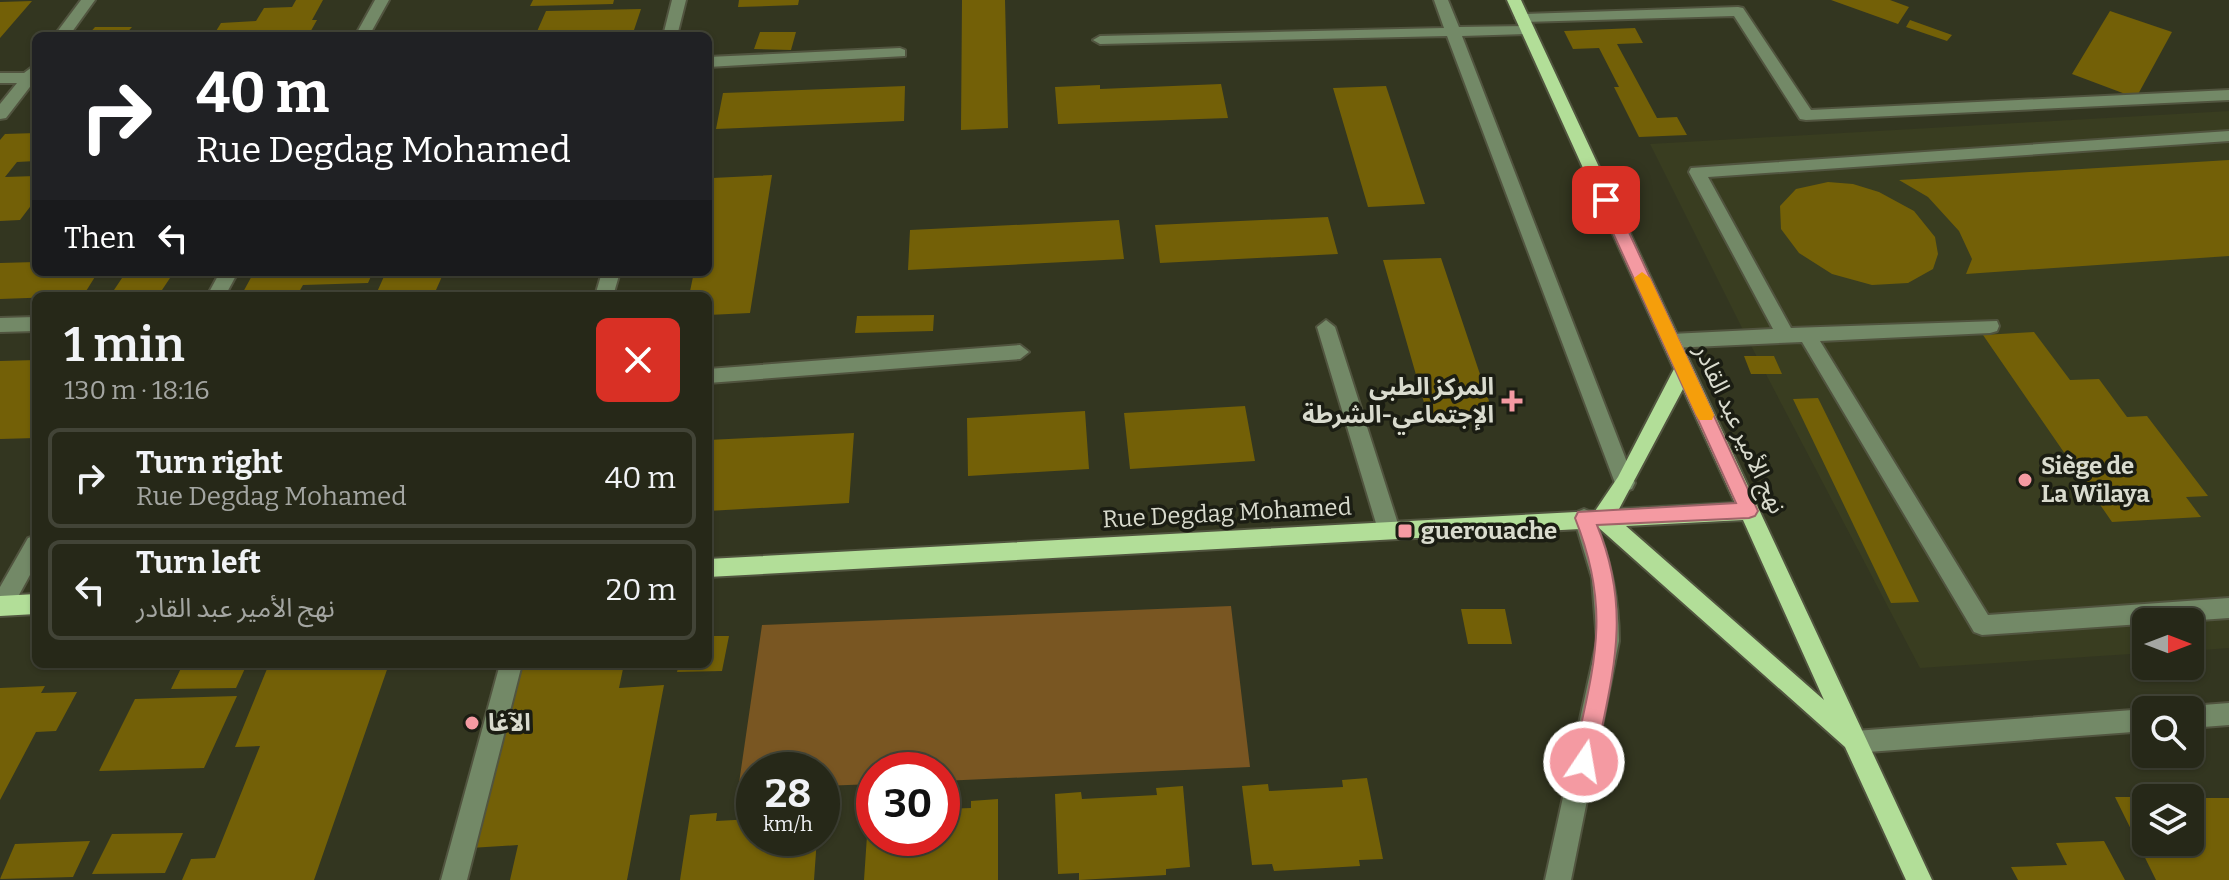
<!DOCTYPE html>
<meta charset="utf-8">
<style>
body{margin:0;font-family:Bitter,"Noto Sans Arabic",serif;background:#2e3021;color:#f1f3f6;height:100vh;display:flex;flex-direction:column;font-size:30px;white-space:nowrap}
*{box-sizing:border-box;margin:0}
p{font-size:26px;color:#a4a6a2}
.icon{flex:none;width:44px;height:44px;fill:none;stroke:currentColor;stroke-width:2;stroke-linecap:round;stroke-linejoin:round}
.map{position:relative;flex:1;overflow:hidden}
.panel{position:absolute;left:32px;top:292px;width:680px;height:376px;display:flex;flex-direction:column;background:#262818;border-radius:12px;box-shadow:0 2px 6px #0004,0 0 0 2px #424437}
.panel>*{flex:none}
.guide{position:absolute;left:32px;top:32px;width:680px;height:244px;border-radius:12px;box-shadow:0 2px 6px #0004,0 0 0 2px #424437;background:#202124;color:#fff;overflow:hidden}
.needle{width:52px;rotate:90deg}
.buttons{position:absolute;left:2132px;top:608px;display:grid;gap:16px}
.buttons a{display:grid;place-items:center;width:72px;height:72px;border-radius:12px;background:#262818;box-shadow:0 2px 6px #0004,0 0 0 2px #424437;font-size:40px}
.speed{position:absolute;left:736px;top:752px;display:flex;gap:16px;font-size:40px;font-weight:700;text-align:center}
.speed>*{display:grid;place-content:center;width:104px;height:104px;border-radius:50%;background:#262818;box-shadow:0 2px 6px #0004,0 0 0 2px #424437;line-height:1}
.speed small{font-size:20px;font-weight:400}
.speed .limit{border:12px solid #d22;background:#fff;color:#111}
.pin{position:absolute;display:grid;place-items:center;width:68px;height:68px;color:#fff;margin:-34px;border-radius:16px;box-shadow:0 4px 12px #0006}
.me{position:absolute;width:88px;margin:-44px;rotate:12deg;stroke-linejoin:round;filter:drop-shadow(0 0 6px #0008)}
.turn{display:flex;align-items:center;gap:28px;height:168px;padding:0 32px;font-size:36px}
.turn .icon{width:104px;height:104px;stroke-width:2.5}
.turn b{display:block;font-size:56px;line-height:68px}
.then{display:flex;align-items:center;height:76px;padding:0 32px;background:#0003;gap:16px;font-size:30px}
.round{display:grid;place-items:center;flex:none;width:84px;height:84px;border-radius:12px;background:#2e3021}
.head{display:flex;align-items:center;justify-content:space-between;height:136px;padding:0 32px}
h1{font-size:48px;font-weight:600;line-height:60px}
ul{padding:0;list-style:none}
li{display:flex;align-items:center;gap:24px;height:100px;margin:0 16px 12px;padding:0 16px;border:4px solid #424437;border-radius:12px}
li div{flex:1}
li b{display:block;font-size:30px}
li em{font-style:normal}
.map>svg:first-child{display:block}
</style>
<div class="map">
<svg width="2229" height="880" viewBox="0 0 2229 880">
<rect width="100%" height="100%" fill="#333620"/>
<path fill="#393d20" d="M2229,111V648L2190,651V622H2146V653L1920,668L1747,338L1650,144Z"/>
<path fill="#795622" d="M1231,606L1250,767L942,781V770H874V784L822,786V770H754V789L738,790L762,625Z"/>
<path fill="#736007" d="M296,0H323L312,20H317L308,36H213L221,23L256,21L264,8L292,7Z
M533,0H614L613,4L530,6Z
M739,0H799L798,5L738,7Z
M962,0H1005L1008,128L961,130Z
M1831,0H1890L1909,7L1898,24Z
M32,1L0,38V2Z
M641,9L632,36H535L546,11Z
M2110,11L2172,32L2136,98L2072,74Z
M1910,20L1952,35L1947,41L1906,27Z
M95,27H132L124,36H87Z
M1635,28L1643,43L1617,44L1657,118L1677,117L1687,135L1639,137L1614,87H1619L1599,48L1573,49L1564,31Z
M760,32H796L791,50L754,49Z
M1221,84L1228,118L1058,124L1055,87L1100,85V89Z
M905,86L904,121L716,129L723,93Z
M1386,86L1425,204L1368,207L1333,88Z
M36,133V161L17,162L5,177L36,176V199L20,220L0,221V140L5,134Z
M2229,160V256L1966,274L1972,259L1959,231L1928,197L1899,180Z
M772,175L750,313L708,315V296H689L694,272H708V200L712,178Z
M1828,182L1853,184L1879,192L1914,211L1935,237L1938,254L1933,269L1908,283L1872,285L1832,274L1799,253L1781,229L1780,206L1796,189Z
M1328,217L1338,254L1160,263L1155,225Z
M1119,220L1124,259L908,270L910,230Z
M1441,258L1494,416L1429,420L1383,260Z
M36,262V272H98L83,296L0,299V263Z
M126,272H174L158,296H110Z
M254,272H373L368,283L303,285L299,292L242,294Z
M386,272H444L436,290L377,292Z
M934,315L933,331L855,333L857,316Z
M2034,332L2070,380L2099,379L2127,417L2147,416L2208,496L2186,497L2201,517L2112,522L1983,335Z
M1744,356H1774L1782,374H1751Z
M36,360V438L0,439V361Z
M1818,398L1919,602L1891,603L1793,399Z
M1245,406L1255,461L1130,469L1124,413Z
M1085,411L1089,469L968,476L967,418Z
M854,433L849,503L708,511V440Z
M1461,609H1505L1512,644H1468Z
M708,636H729L722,671L677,672L679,664H708Z
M183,664H247L236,688L171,689Z
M269,664H389L314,880H182L191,859L215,858L260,746L235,747Z
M519,664H624L619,688L664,685L627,880H510L518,845L470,848Z
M45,686L41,693L77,692L56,731L36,732L0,800V688Z
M237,696L204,768L99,771L135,699Z
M1367,778L1383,859L1359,860L1360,866L1274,871L1272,864L1252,865L1242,786L1268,784L1269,791L1343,787L1342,780Z
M1183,786L1190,867L1166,869V875L1079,880V873L1058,874L1055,794L1081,792L1082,799L1157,795L1156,788Z
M2115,797H2146V842H2190V798H2229V880H2156Z
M998,799V880H864L869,806H874V838H942V809L971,808V801Z
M717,813L716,821L754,819V838H817L814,880H680L690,815Z
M183,833L165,873L92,874L112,834Z
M90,841L73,877L0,879L15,844Z
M2104,841L2125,880H2018L2011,867L2067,865L2056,843Z"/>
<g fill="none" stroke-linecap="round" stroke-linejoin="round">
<g stroke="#51543f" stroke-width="4">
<path id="minor" d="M81,0H95L69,36H54Z
M375,0H389L369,36H355Z
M672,0H686L677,36H663Z
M1434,0H1448L1459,27L1528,26L1535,30L1528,34L1462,36L1635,483L1632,489L1625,491L1618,489L1615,483L1447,36L1100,44L1093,40L1100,36L1444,28Z
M1738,7L1743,8L1811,110L2229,90V100L1806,120L1800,119L1734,16L1522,22L1515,18L1522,14Z
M900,48L905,50V56L708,67V57Z
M36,64V79L6,118L0,119V104L17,83H0V73H24Z
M2229,131V141L1708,177L1791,328L1997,321L1999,326L1997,331L1990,333L1820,341L1988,615L2229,598V618L1982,635L1974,632L1802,342L1671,348L1662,341L1671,334L1773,329L1689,172L1691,168Z
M220,272H238L225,296H207Z
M602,272H620L613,296H595Z
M36,317V331L0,332V318Z
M1326,320L1335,327L1400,530L1396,536L1389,539L1382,536L1378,530L1317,327Z
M1020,345L1029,352L1020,359L708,383V369Z
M1584,509L1591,512L1594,518C1610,558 1619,598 1619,641L1571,880H1545L1597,641L1592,578L1574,518L1577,512Z
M36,535V564L9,613L0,615V587L28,538Z
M500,664H522L467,880H441Z
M2229,703V725L2190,728V710H2181L2190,706Z
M2146,709L2148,710L2146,731L1855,753L1847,750L1843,742L1847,734L1855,731Z"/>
</g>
<g stroke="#51543f" stroke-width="4">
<path id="major" d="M1507,0H1521L1932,880H1906L1845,747L1599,528L708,577V559L1595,511L1618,477L1674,369ZM1683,389L1735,503L1619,509ZM1743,520L1824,700L1626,526Z
M36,594V614L0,616V596Z"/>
</g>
<use href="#minor" fill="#738967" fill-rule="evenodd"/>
<use href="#major" fill="#b2de98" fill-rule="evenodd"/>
</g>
<path fill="#f49aa2" stroke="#9f6469" stroke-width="2" d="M1606,195L1614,200L1758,511L1755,516L1749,518L1597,525C1633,612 1612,675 1595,762L1592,769L1584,772L1576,769L1573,762C1593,667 1613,613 1575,518L1578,512L1736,503L1598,200Z"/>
<path fill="#f59e0b" d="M1642,272L1650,278L1714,415L1712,420H1699L1696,415L1634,278Z"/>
<g fill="#f49aa2" stroke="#1b1d13" stroke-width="3">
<path d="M1508 389h8v8h8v8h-8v8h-8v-8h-8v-8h8z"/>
<circle cx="2025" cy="480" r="8"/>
<rect x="1397" y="523" width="16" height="16" rx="4"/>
<circle cx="472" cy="723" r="8"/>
</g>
<g text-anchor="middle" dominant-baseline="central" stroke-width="7" stroke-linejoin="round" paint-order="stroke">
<g font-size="24" font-weight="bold" fill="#d9dbce" stroke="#1b1d13" text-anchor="start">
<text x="1494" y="387" text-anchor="end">المركز الطبي<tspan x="1494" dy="28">الإجتماعي-الشرطة</tspan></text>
<text x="2041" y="466">Siège de<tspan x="2041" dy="28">La Wilaya</tspan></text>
<text x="1421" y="531">guerouache</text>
<text x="488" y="723">الآغا</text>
</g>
<g font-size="24" fill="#d9dbce" stroke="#1b1d13">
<text transform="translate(1740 429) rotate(65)">نهج الأمير عبد القادر</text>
<text transform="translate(1227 513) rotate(-3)">Rue Degdag Mohamed</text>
</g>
</g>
</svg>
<div class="buttons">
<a><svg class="needle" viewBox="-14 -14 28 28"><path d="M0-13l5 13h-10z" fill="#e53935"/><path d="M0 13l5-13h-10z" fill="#a4a6a2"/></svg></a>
<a><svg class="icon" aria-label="search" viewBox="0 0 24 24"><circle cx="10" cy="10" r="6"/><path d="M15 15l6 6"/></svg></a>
<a><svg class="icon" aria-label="layers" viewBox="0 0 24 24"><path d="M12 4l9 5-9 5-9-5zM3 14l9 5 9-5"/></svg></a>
</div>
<div class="speed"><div>28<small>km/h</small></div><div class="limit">30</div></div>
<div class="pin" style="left:1606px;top:200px;background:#d93025"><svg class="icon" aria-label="arrive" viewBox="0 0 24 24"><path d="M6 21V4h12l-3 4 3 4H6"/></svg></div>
<svg class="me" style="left:1584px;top:762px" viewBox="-20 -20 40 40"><circle r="17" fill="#f49aa2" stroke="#fff" stroke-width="3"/><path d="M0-11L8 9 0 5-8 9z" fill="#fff"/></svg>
<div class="guide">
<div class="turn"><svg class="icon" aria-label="right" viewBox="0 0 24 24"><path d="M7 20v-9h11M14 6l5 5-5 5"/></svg><div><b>40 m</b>Rue Degdag Mohamed</div></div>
<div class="then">Then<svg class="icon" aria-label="left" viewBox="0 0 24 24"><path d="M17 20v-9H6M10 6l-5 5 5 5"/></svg></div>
</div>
<section class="panel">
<div class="head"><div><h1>1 min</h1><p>130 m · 18:16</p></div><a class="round" style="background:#d93025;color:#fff"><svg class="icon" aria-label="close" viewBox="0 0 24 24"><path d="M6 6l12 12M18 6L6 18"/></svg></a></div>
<ul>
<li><svg class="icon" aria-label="right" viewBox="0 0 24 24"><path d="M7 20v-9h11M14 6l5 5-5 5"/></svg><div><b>Turn right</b><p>Rue Degdag Mohamed</p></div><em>40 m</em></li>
<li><svg class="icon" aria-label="left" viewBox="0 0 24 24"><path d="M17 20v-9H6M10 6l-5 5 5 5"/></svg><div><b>Turn left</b><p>نهج الأمير عبد القادر</p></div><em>20 m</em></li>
</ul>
</section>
</div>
